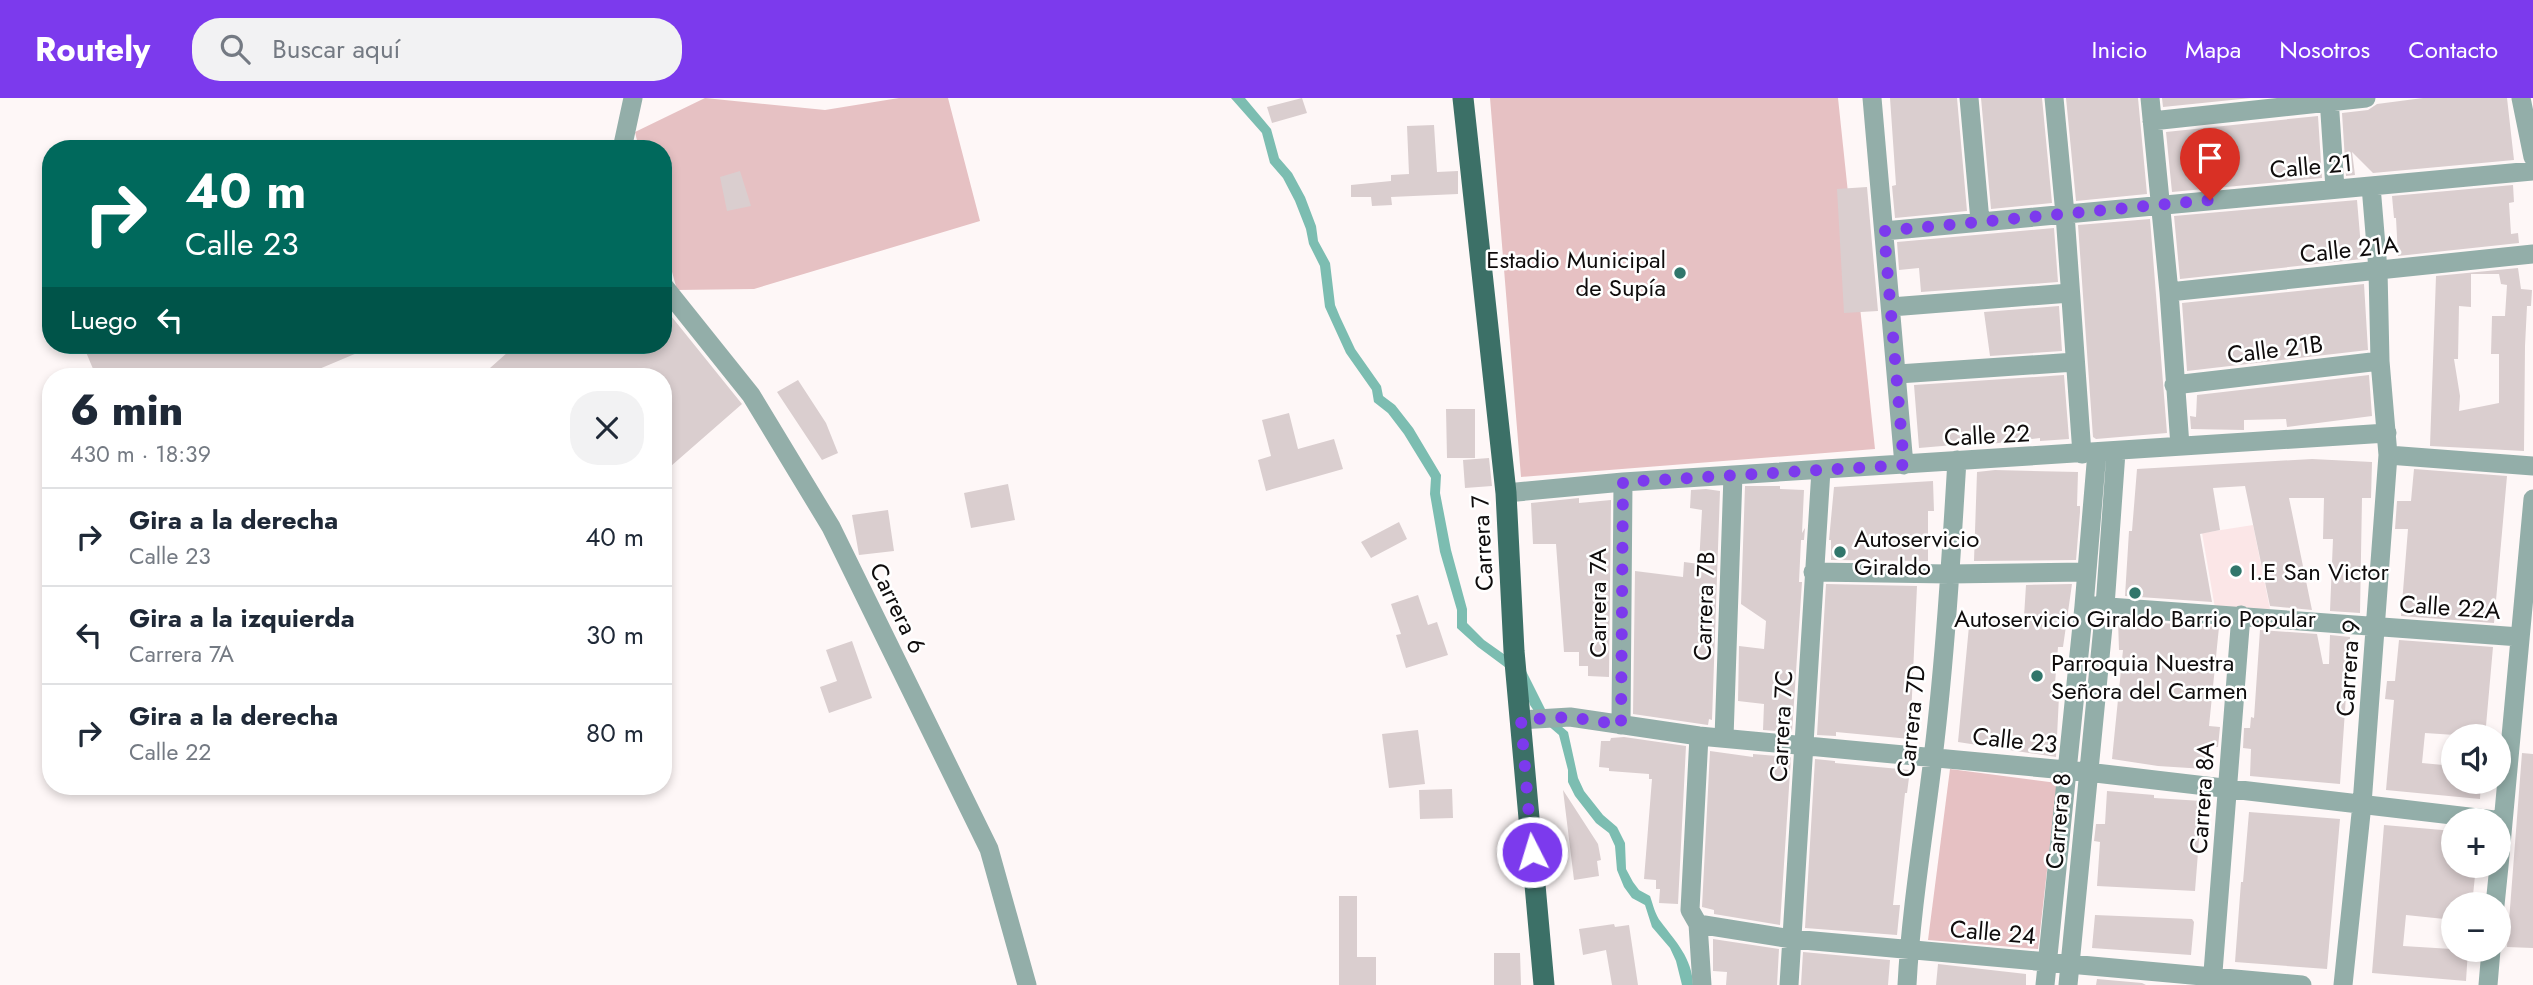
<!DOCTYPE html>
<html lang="es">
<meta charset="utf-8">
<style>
body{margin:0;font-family:Jost,sans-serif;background:#f2f2f3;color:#1f2937;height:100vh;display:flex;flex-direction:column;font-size:26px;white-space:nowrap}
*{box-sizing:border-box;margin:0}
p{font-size:23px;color:#747a83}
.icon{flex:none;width:38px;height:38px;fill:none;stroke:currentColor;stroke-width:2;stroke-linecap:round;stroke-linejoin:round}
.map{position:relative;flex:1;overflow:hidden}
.sheet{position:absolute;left:42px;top:270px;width:630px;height:427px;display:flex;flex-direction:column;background:#fff;border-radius:28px;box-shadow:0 4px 10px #0003}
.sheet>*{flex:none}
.top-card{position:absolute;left:42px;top:42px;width:630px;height:214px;border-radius:28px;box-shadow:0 4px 10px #0003;background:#00695c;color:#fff;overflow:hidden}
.fabs{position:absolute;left:2441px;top:626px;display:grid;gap:14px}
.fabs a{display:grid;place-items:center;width:70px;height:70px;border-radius:50%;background:#fff;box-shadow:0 4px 10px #0003;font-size:35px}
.pin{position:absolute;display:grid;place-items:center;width:60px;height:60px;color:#fff;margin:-72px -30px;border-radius:50% 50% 50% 0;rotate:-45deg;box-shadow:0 0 7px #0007}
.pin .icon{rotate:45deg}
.me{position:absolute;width:77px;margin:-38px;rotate:355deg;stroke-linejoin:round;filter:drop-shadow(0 0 5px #0008)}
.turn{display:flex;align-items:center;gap:24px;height:147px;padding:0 28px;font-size:32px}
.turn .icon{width:91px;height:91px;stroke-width:2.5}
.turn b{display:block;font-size:49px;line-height:60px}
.then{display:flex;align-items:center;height:66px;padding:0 28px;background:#0003;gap:14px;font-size:26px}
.round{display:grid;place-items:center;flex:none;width:74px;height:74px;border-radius:28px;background:#f2f2f3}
.headline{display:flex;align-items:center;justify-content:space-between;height:119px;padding:0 28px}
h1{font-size:42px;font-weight:800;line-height:52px}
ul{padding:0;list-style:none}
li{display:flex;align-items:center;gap:21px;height:98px;padding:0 28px;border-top:2px solid #e0e1e3}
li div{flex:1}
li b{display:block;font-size:26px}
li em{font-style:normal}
header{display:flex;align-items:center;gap:42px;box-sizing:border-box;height:98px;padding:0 35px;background:#7c3aed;color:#fff}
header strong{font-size:33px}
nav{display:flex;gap:38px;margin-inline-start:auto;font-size:24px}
.search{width:490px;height:63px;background:#f2f2f3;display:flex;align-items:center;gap:18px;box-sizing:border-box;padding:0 24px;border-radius:28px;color:#747a83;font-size:26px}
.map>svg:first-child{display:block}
</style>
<header>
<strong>Routely</strong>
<div class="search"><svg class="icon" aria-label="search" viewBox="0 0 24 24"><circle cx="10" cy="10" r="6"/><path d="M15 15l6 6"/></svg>Buscar aquí</div>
<nav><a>Inicio</a><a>Mapa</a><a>Nosotros</a><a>Contacto</a></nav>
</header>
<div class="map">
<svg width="2533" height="887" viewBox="0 0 2533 887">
<rect width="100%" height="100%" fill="#fef7f7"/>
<path fill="#fbe6e7" d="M2253,427L2270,511L2215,510L2202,435Z"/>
<path fill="#e6c1c3" d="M705,0L825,12L899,0H948L980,123L754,191L677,192L663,141V51H639L635,34Z
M1490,0H1838L1875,351L1521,379Z
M1950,671L2057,685L2038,851L1928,842Z"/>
<path fill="#7cbdb1" d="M1231,0H1245L1271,31L1279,60L1292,75L1305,99L1316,128L1318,143L1330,165L1335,207L1340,219L1355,251L1381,288L1383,298L1395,307L1413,330L1441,377L1440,395L1451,452L1467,511V525L1484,542L1525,571L1548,617L1568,634L1578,680L1584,693L1603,717L1617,729L1625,745L1626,771L1633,784L1639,792L1650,798C1653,806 1655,817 1661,824C1676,844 1692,860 1693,887H1682L1676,863L1670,850L1652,829L1645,807L1632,800L1624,789L1617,772L1615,748L1609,735L1596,725L1575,698L1568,684V672L1559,637L1538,619L1530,607L1526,594L1505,569L1478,549L1457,530V512L1440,454L1430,396L1431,380L1404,336L1388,315L1374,304L1372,292L1346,255L1325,209L1320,168L1309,146L1306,131L1295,103L1283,80L1270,65L1262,35Z"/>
<path fill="#dacecf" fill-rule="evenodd" d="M1302,0L1307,15L1272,25L1267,9Z
M1890,0H1957L1967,113L1895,120L1892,88L1896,87Z
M1981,0H2042L2052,105L1991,111Z
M2066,0H2138L2147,96L2076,103Z
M2162,0H2251L2163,9Z
M2423,0H2507L2514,62L2373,75L2352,54L2355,77L2346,78L2342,15L2368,12L2377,6Z
M2318,18L2322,80L2172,94L2166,34Z
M1434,27L1437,74L1458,73V96L1391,99L1392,107L1372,108L1371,99H1351V87L1391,83V77L1409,76L1407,28Z
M740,73L751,108L727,113L720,79Z
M2513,87L2514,104L2509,105L2511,136L2518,135L2519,145L2398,158L2396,120H2394L2392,98Z
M1867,89L1878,213L1844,215L1837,91Z
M2357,102L2362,161L2180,181L2174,118Z
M2150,121L2167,335L2096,341L2093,339L2078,127Z
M2054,130L2058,184L1921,194L1919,170L1899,172L1897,144Z
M2518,170L2521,191L2532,192L2531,208H2527L2525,248L2524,353L2430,348L2436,178ZM2471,176H2499L2501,186L2507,187L2505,218H2492L2491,256H2499V305L2459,313L2460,298L2454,261H2458L2459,208L2471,209Z
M2364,186L2368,252L2187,273L2182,205Z
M663,208L742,306L663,375V278H481L516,247H663Z
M2059,208L2062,253L1990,258L1984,214Z
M83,247H376L312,274L314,278H96Z
M2064,277L2069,341L2040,343V340L1990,346L1977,347V345L1919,350L1914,287Z
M2369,277L2372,318L2287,329L2286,321L2244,322V332L2191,331L2190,318L2196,319L2197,297Z
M798,282L826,325L838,355L822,362L777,294Z
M1446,311H1475V360H1447Z
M1289,315L1298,351L1334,341L1343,371L1266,393L1258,362L1271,358L1262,322Z
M1489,360L1492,388L1465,390L1463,362Z
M2312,361L2372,364L2371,400H2362L2360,515L2330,513L2333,441H2323L2324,400H2289L2312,512L2270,508L2245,388L2213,390L2220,432L2200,436L2212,504L2125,498L2129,433H2132L2137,371Z
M2414,371L2507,378L2494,525L2401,518L2408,431H2395L2397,403H2411Z
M1995,372L2078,374L2077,408H2080V414L2076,462L1974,463L1977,374Z
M1933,383L1934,413H1928V463L1831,462V442H1829L1834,389Z
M1008,386L1015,422L971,430L964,395Z
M1745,388H1780V391L1804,392L1802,435L1805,430L1804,442H1801L1799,484H1802L1792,634L1763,632L1764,606L1738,603L1739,548L1764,551L1766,523L1741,506Z
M1706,391L1720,393L1712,622L1709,621L1708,627L1633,616L1635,473L1683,479L1684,464L1699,466L1702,412L1690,410L1691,392Z
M1579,400V405L1611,402L1609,579L1588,578V568H1579V554H1564L1556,446H1533L1531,405Z
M888,412L894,453L859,457L852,417Z
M1399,424L1407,441L1371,460L1361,444Z
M1826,486L1917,488L1910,641L1836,634V638L1817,637Z
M2072,486L2063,549H2058L2054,597L2059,598L2056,659L1958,644L1969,528L1980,529L1981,517L2024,519L2026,487Z
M1418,497L1428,527L1437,524L1448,557L1406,570L1396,537L1401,536L1391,506Z
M2118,522L2219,529L2209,628L2220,629L2218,649L2205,648V671L2158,668L2112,661L2123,552H2119Z
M2260,532L2317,536L2323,566H2329L2330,537L2350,539L2340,686L2250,678L2251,651L2243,650L2244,630H2250L2251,619L2254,620Z
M2399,542L2493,549L2485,639L2425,635L2422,665L2454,668V684H2481L2480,701L2386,692L2394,602L2385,601L2387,583H2395Z
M852,543L872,600L829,615L820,589L837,583L826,552Z
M1418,632L1425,686L1389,690L1382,636Z
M1611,640L1624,639L1686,648L1678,806L1659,805L1660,791H1656V782L1644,781L1652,681H1649V676L1609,673V670L1599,669L1601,643H1610Z
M1710,653L1753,659V656L1791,659L1780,827L1714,816V812L1702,809Z
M2522,655L2533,656V850L2507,849Z
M1815,661L1835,663V665L1910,672L1907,695H1905L1893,807H1900L1897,837L1805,830Z
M1452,691L1453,720L1420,721L1419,692Z
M1563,692L1598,746L1601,762L1597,763L1599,778L1574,782Z
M2107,693L2154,697V700L2202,703L2195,793L2097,788L2100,744L2094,743L2096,726H2105Z
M2249,714L2340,721L2327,871L2235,864L2241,784H2243Z
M2384,727L2454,733V768H2476L2472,807H2454V822L2406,817L2403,848L2468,852L2466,883L2372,875Z
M1339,798H1357V859H1376V887H1339Z
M2095,817L2192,821L2194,824L2191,857L2092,850Z
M1614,826L1615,829L1629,827L1638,887H1612L1606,852L1583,857L1579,831Z
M1713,841L1779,851L1777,887H1726L1727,874L1713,873Z
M1803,854L1890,862L1888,887H1801Z
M1494,855H1520L1521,887H1494Z
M1938,866L2026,876V887H1936Z
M2097,881L2142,885L2146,887H2096Z"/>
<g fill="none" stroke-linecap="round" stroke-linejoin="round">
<path stroke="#93aea9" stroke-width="19" d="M1872,0L1904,367
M1969,0L1980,123
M2054,0L2065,116L2082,356
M2150,0L2169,194L2180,348
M2329,0L2335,91
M2521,0L2533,59
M2152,23L2366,0
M622,51L633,0
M1884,133L2533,73
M663,187L751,297L831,429L989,751L1027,887
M2169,194L2533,156
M1891,209L2070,195
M1898,276L2075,264
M2174,287L2380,263
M2388,357L2533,368
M1506,395L1623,384L2387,335
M1813,474L1950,476L2085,474
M2095,508L2520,539
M1521,622L1570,619L1699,638L2087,674L2503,723
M1621,627L1623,384
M1699,638L1690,812L1698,826L1792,841L2302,887
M1724,640L1733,377
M2499,768L2533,401
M2495,807L2499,768
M1698,826L1702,887
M1789,887L1821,372
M1907,887C1911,811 1924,735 1933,660C1945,561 1951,462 1957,362
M2045,887L2084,508L2097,354
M2068,887L2105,508L2116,354
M2212,887L2241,517
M2343,887L2362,706L2388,357L2380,263L2378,172L2371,88
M2488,887L2491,852"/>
<path stroke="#3c7067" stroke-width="21" d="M1463,0L1506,395L1514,553L1544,887"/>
</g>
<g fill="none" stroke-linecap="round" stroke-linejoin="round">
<path stroke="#7c3aed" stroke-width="12" stroke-dasharray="0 21.6" d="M1532,754L1521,622L1570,619L1621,627L1623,384L1904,367L1884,133L2210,102"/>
</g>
<g fill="#31766b" stroke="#fff" stroke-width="2.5">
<circle cx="1680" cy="175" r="7"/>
<circle cx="1840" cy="454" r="7"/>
<circle cx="2236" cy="473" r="7"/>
<circle cx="2135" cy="495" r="7"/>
<circle cx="2037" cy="578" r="7"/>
</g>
<g text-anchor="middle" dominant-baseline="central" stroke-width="5" stroke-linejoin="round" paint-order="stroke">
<g font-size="24" fill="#0f0c0c" stroke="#fff">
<text transform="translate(2311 68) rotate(-5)">Calle 21</text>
<text transform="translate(2349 151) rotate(-6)">Calle 21A</text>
<text transform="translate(2275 251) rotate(-7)">Calle 21B</text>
<text transform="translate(1987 337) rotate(-3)">Calle 22</text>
<text transform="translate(1482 445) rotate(-93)">Carrera 7</text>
<text transform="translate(1597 505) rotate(-90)">Carrera 7A</text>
<text transform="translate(1704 508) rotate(-88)">Carrera 7B</text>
<text transform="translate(2450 509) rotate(4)">Calle 22A</text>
<text transform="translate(898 510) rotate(64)">Carrera 6</text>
<text transform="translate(2348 570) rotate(-86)">Carrera 9</text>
<text transform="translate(1911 623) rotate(-84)">Carrera 7D</text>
<text transform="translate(1781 628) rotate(-87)">Carrera 7C</text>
<text transform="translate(2015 642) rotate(6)">Calle 23</text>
<text transform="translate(2202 700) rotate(-86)">Carrera 8A</text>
<text transform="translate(2058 723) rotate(-85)">Carrera 8</text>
<text transform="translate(1993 834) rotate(5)">Calle 24</text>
</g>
<g font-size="24" fill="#0f0c0c" stroke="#fff" text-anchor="start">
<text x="1666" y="161" text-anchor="end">Estadio Municipal<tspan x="1666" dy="28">de Supía</tspan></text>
<text x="1854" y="440">Autoservicio<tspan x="1854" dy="28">Giraldo</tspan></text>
<text x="2250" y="473">I.E San Victor</text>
<text x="2135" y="520" text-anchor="middle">Autoservicio Giraldo Barrio Popular</text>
<text x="2051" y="564">Parroquia Nuestra<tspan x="2051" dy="28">Señora del Carmen</tspan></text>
</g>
</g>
</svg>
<div class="fabs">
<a><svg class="icon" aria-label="sound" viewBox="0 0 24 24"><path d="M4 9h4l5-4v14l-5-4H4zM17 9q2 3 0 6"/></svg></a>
<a>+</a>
<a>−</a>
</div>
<div class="pin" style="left:2210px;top:102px;background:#d93025"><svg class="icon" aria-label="arrive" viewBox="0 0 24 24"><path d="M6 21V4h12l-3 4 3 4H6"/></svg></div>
<svg class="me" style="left:1532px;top:754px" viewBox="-20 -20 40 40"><circle r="17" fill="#7c3aed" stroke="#fff" stroke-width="3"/><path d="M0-11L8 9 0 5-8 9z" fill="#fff"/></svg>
<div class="top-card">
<div class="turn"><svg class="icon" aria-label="right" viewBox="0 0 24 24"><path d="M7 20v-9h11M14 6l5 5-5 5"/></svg><div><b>40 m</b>Calle 23</div></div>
<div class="then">Luego<svg class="icon" aria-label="left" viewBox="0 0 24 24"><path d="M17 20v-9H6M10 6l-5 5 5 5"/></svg></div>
</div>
<section class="sheet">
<div class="headline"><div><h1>6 min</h1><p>430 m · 18:39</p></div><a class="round"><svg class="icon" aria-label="close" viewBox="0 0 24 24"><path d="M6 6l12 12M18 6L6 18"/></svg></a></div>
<ul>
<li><svg class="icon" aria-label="right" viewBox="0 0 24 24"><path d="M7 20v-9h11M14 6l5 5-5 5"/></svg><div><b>Gira a la derecha</b><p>Calle 23</p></div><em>40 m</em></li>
<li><svg class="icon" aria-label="left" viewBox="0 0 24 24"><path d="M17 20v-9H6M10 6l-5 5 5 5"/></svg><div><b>Gira a la izquierda</b><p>Carrera 7A</p></div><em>30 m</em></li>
<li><svg class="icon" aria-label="right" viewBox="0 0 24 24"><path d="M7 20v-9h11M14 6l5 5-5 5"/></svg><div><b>Gira a la derecha</b><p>Calle 22</p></div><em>80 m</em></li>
</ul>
</section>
</div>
